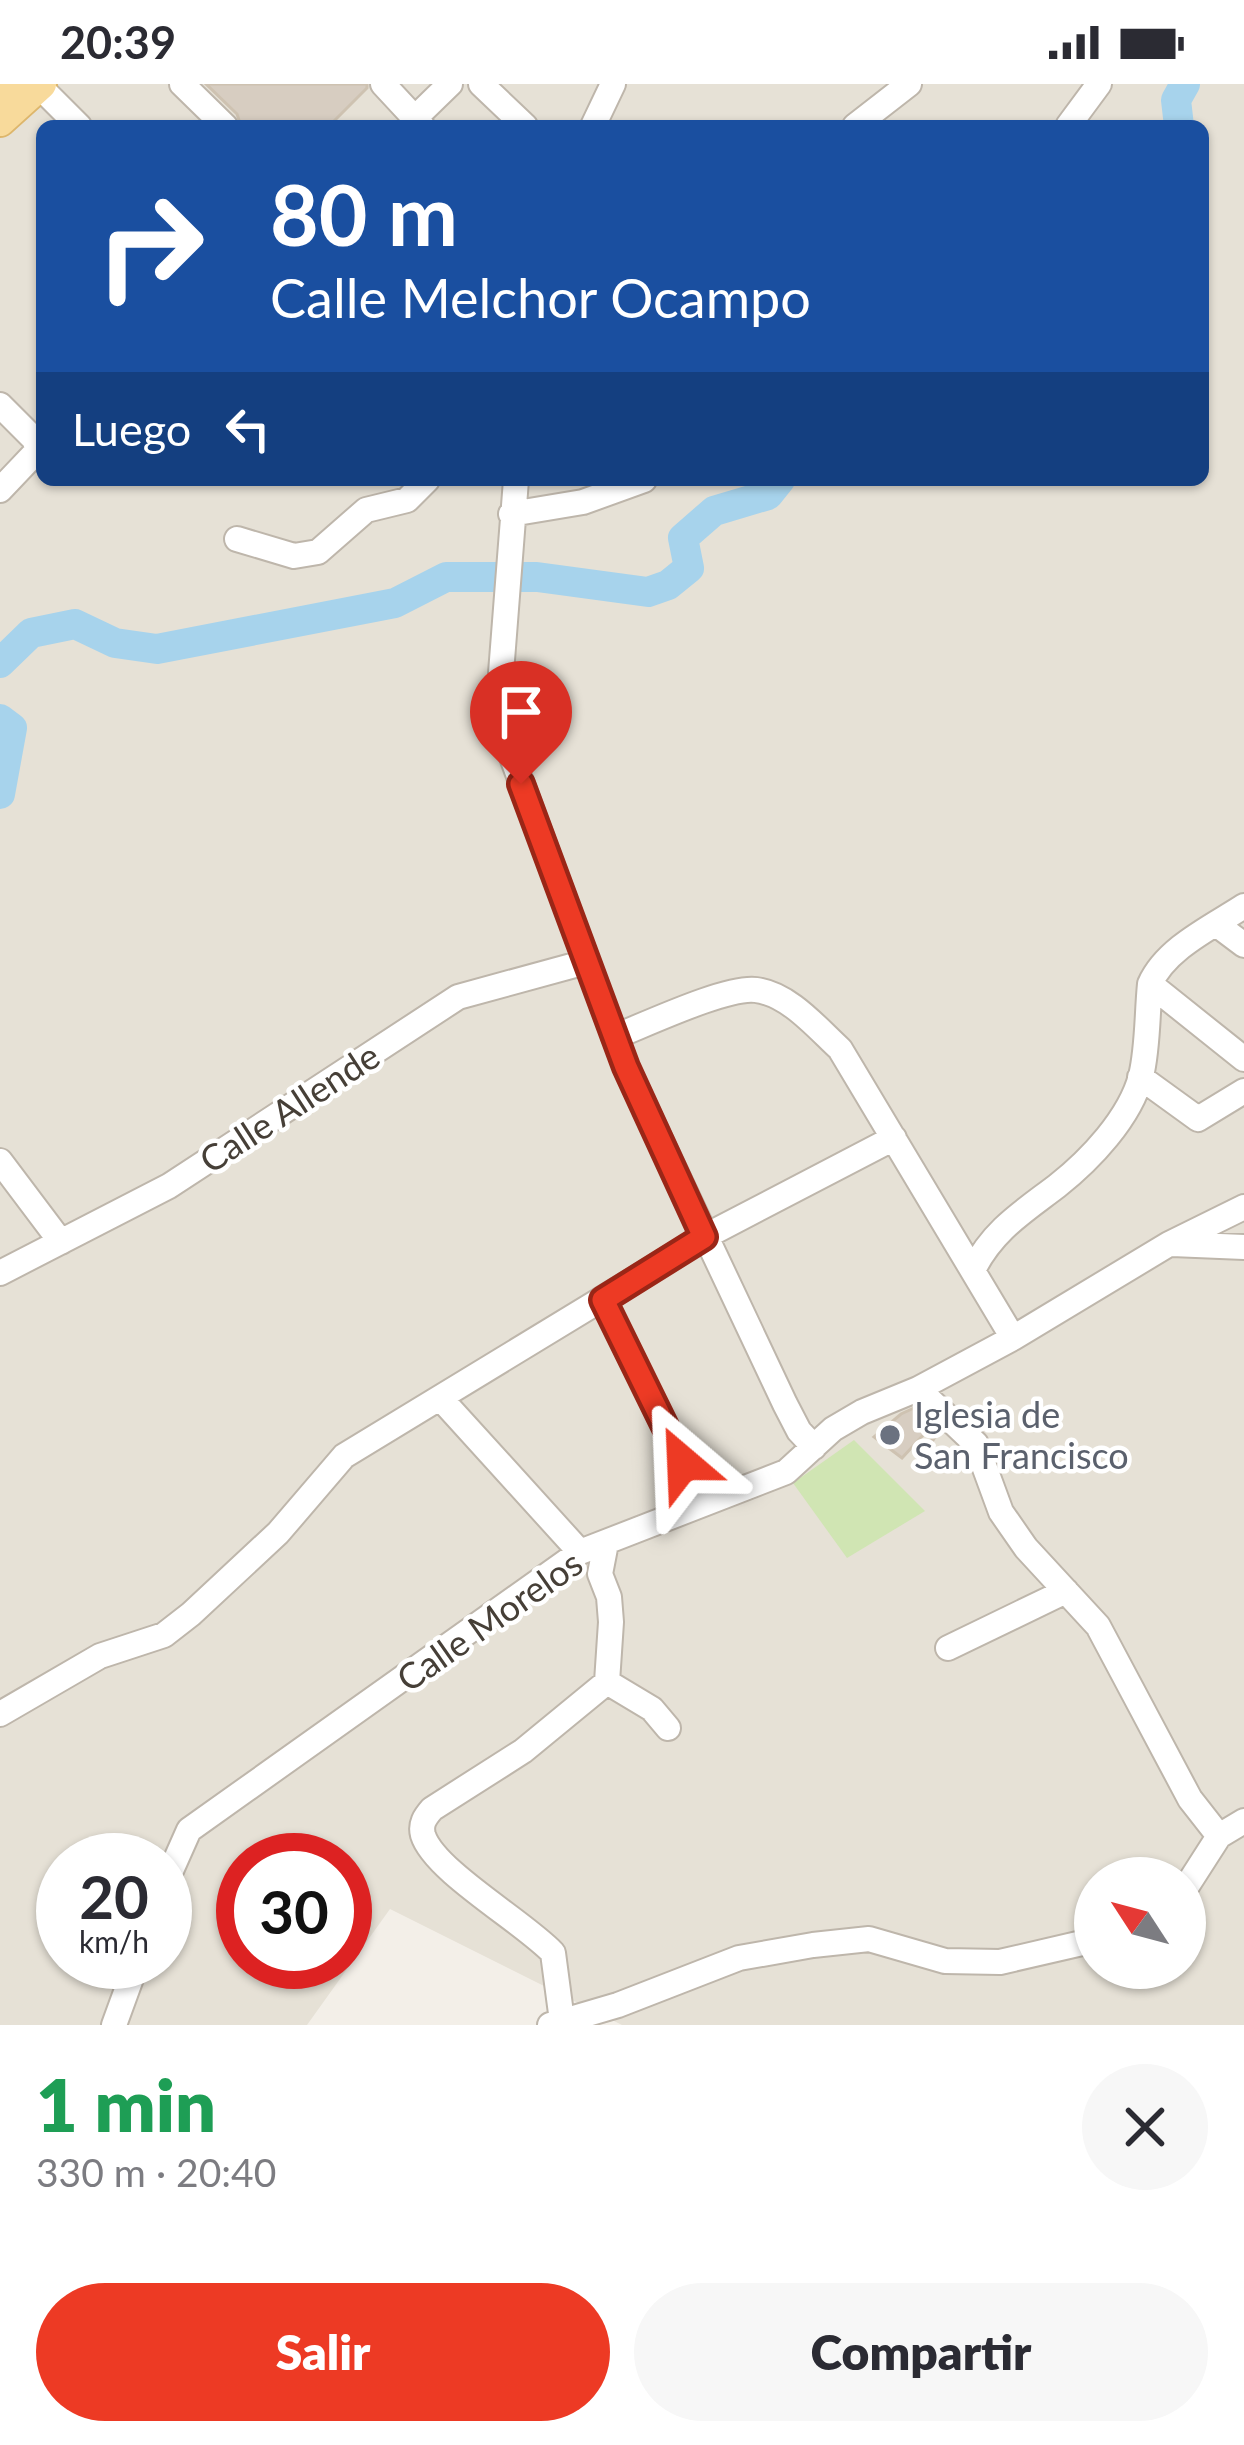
<!DOCTYPE html>
<html lang="es">
<meta charset="utf-8">
<style>
body{margin:0;font-family:Lato,sans-serif;background:#f7f7f7;color:#2b2b33;height:100vh;display:flex;flex-direction:column;font-size:45px;white-space:nowrap}
*{box-sizing:border-box;margin:0}
p{font-size:39px;color:#7c7c81}
.icon{flex:none;width:66px;height:66px;fill:none;stroke:currentColor;stroke-width:2;stroke-linecap:round;stroke-linejoin:round}
.map{position:relative;height:1941px;overflow:hidden}
.sheet{display:flex;flex-direction:column;background:#fff;flex:1}
.sheet>*{flex:none}
.banner{position:absolute;left:36px;top:36px;width:1173px;height:366px;border-radius:18px;box-shadow:0 3px 9px #0004;background:#1a4fa0;color:#fff;overflow:hidden}
.needle{width:78px;rotate:306deg}
.buttons{position:absolute;left:1074px;top:1773px;display:grid;gap:24px}
.buttons a{display:grid;place-items:center;width:132px;height:132px;border-radius:50%;background:#fff;box-shadow:0 3px 9px #0004;font-size:60px}
.speed{position:absolute;left:36px;top:1749px;display:flex;gap:24px;font-size:60px;font-weight:700;text-align:center}
.speed>*{display:grid;place-content:center;width:156px;height:156px;border-radius:50%;background:#fff;box-shadow:0 3px 9px #0004;line-height:1}
.speed small{font-size:30px;font-weight:400}
.speed .limit{border:18px solid #d22;background:#fff;color:#111}
.pin{position:absolute;display:grid;place-items:center;width:102px;height:102px;color:#fff;margin:-123px -51px;border-radius:50% 50% 50% 0;rotate:-45deg;box-shadow:0 0 12px #0007}
.pin .icon{rotate:45deg}
.me{position:absolute;width:132px;margin:-66px;rotate:334deg;stroke-linejoin:round;filter:drop-shadow(0 0 9px #0008)}
.turn{display:flex;align-items:center;gap:42px;height:252px;padding:0 36px;font-size:54px}
.turn .icon{width:156px;height:156px;stroke-width:2.5}
.turn b{display:block;font-size:84px;line-height:102px}
.then{display:flex;align-items:center;height:114px;padding:0 36px;background:#0003;gap:24px;font-size:45px}
.round{display:grid;place-items:center;flex:none;width:126px;height:126px;border-radius:63px;background:#f7f7f7}
.head{display:flex;align-items:center;justify-content:space-between;height:204px;padding:0 36px}
h1{font-size:72px;font-weight:800;line-height:90px;color:#1e9e55}
.cta{display:flex;gap:24px;margin-top:auto;padding:24px 36px}
.cta a{flex:1;height:138px;border-radius:72px;background:#ed3a24;color:#fff;font-size:48px;font-weight:800;line-height:138px;text-align:center}
.cta a+a{background:#f7f7f7;color:#2b2b33}
.status{display:flex;justify-content:space-between;align-items:center;height:84px;padding:0 60px;background:#fff;direction:ltr}
.status svg{height:33px;fill:currentColor}
.map>svg:first-child{display:block}
</style>
<div class="status"><b>20:39</b><svg viewBox="0 0 49 12"><path d="M0 12V9h3v3zM5 12V6h3v6zM10 12V3h3v9zM15 12V0h3v12zM26 1h20v11H26zM47 4h2v5h-2z"/></svg></div>
<div class="map">
<svg width="1244" height="1941" viewBox="0 0 1244 1941">
<rect width="100%" height="100%" fill="#f3efe8"/>
<path fill="#e6e1d6" fill-rule="evenodd" d="M0,0H1244V1941H622L390,1825L307,1941H0ZM42,42H1203V396H42ZM63,1776H165V1878H63ZM243,1776H345V1878H243ZM1095,1794H1185V1884H1095Z"/>
<path fill="#d0e5b3" d="M854,1356L925,1427L847,1474L793,1399Z"/>
<g fill="none" stroke-linecap="round" stroke-linejoin="round">
<path stroke="#a7d3ec" stroke-width="30" d="M1179,42L1176,16L1185,0
M0,579L31,549L75,540L115,559L157,565L395,519L446,493H537L648,508L668,501L689,484L683,454L714,427L768,411L780,396
M0,635L12,644L0,710"/>
</g>
<path fill="#d7cdc1" stroke="#cec2b1" stroke-width="3" d="M206,0H367V4L329,42H241L237,30Z
M914,1324L939,1348L933,1356L926,1348L902,1374L874,1353L901,1330Z"/>
<g fill="none" stroke-linecap="round" stroke-linejoin="round">
<g stroke="#beb6ab" stroke-width="28">
<path id="minor" d="M182,0L225,42
M383,0L422,42
M481,0L525,42
M39,2L79,42
M415,34L450,0
M593,42L613,0
M855,42L909,0
M1068,42L1099,0
M0,321L34,355L38,366L0,406
M516,396L501,589L509,665L626,983L785,1320L799,1347L814,1363
M511,430L583,418L644,396
M237,455L294,472L318,468L366,426L407,416L427,396
M1216,840L1244,861
M1150,900L1244,975
M614,953C645,941 727,902 756,906C789,910 817,944 840,965L1013,1254
M1140,993L1198,1035L1244,1007
M0,1077L61,1158
M1172,1160L1244,1163
M973,1186C993,1146 1023,1128 1057,1102C1090,1076 1130,1034 1141,992C1148,964 1147,930 1150,900C1166,864 1212,843 1244,822
M0,1189L169,1102L458,913L586,878
M603,1217L703,1420
M918,1305L976,1360L1001,1428L1026,1464L1098,1542L1190,1715L1219,1752
M442,1316L580,1468
M948,1564L1066,1507
M607,1598L652,1625L668,1644
M0,1630L100,1572L164,1551L191,1530L278,1449L344,1372L704,1153L894,1054
M165,1800L189,1746L580,1468L786,1388L833,1345L862,1328L918,1305L1013,1254L1169,1160L1244,1123
M1185,1805L1219,1752L1244,1737
M562,1937L553,1869C524,1838 434,1787 423,1751C420,1740 425,1733 432,1725L523,1667L607,1598L611,1538L609,1513L600,1490L606,1459
M114,1941L137,1878
M550,1941L618,1921L739,1874L813,1861L869,1855L945,1877L1000,1878L1095,1856"/>
</g>
<g stroke="#ddb66c" stroke-width="34">
<path id="major" d="M0,5L5,0
M0,37L41,0"/>
</g>
<use href="#minor" stroke="#fff" stroke-width="24"/>
<use href="#major" stroke="#f8da9b" stroke-width="30"/>
</g>
<g fill="none" stroke-linecap="round" stroke-linejoin="round">
<g stroke="#9a2617" stroke-width="30">
<path id="route" d="M521,700L626,983L704,1153L603,1216L683,1379"/>
</g>
<use href="#route" stroke="#ed3a24" stroke-width="21"/>
</g>
<circle fill="#6b7280" stroke="#fff" stroke-width="4.5" cx="890" cy="1351" r="12"/>
<g text-anchor="middle" dominant-baseline="central" stroke-width="9" stroke-linejoin="round" paint-order="stroke">
<g font-size="36" fill="#463f37" stroke="#fff">
<text transform="translate(289 1023) rotate(-33)">Calle Allende</text>
<text transform="translate(489 1536) rotate(-35)">Calle Morelos</text>
</g>
<g font-size="36" fill="#5b616d" stroke="#fff" text-anchor="start">
<text x="914" y="1330">Iglesia de<tspan x="914" dy="41">San Francisco</tspan></text>
</g>
</g>
</svg>
<div class="buttons">
<a><svg class="needle" viewBox="-14 -14 28 28"><path d="M0-13l5 13h-10z" fill="#e53935"/><path d="M0 13l5-13h-10z" fill="#7c7c81"/></svg></a>
</div>
<div class="speed"><div>20<small>km/h</small></div><div class="limit">30</div></div>
<div class="pin" style="left:521px;top:700px;background:#d93025"><svg class="icon" aria-label="arrive" viewBox="0 0 24 24"><path d="M6 21V4h12l-3 4 3 4H6"/></svg></div>
<svg class="me" style="left:683px;top:1379px" viewBox="-20 -20 40 40"><path d="M0-17L14 15 0 8-14 15z" fill="#ed3a24" stroke="#fff" stroke-width="4"/></svg>
<div class="banner">
<div class="turn"><svg class="icon" aria-label="right" viewBox="0 0 24 24"><path d="M7 20v-9h11M14 6l5 5-5 5"/></svg><div><b>80 m</b>Calle Melchor Ocampo</div></div>
<div class="then">Luego<svg class="icon" aria-label="left" viewBox="0 0 24 24"><path d="M17 20v-9H6M10 6l-5 5 5 5"/></svg></div>
</div>
</div>
<section class="sheet">
<div class="head"><div><h1>1 min</h1><p>330 m · 20:40</p></div><a class="round"><svg class="icon" aria-label="close" viewBox="0 0 24 24"><path d="M6 6l12 12M18 6L6 18"/></svg></a></div>
<div class="cta"><a>Salir</a><a>Compartir</a></div>
</section>
